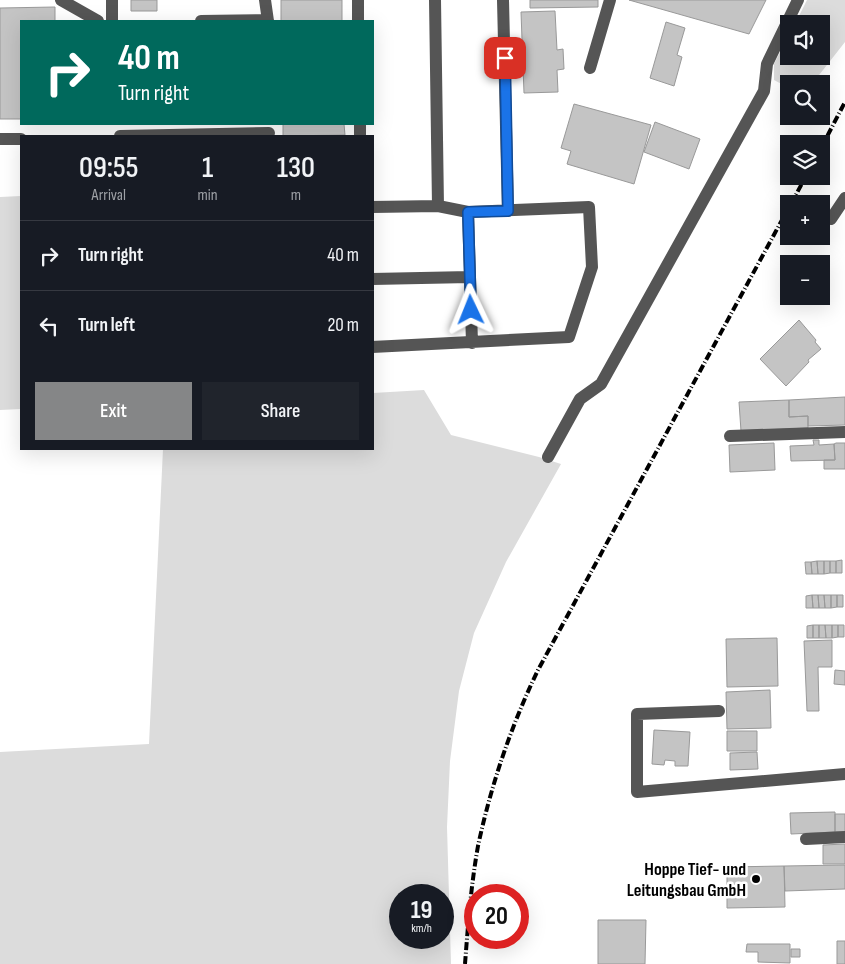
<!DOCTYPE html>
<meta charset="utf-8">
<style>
body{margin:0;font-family:"Sofia Sans Condensed",sans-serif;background:#20242c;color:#f1f3f6;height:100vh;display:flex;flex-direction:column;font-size:19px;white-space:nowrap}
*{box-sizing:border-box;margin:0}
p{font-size:16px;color:#9ea1a6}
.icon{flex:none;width:28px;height:28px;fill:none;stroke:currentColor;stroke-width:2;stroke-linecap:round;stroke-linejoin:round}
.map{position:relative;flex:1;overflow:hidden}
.side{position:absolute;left:20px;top:135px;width:354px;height:315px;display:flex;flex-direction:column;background:#171b24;border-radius:0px;box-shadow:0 5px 20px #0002}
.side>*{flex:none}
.hud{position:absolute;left:20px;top:20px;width:354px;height:105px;border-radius:0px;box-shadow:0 5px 20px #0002;background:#00695c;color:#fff;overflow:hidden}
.controls{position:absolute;left:780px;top:15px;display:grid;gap:10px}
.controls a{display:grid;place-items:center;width:50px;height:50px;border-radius:0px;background:#171b24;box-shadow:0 5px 20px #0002;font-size:25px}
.speed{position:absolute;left:389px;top:884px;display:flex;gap:10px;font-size:25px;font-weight:700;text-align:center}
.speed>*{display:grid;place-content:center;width:65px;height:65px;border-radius:50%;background:#171b24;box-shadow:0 5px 20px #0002;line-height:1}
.speed small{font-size:12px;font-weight:400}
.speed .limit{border:8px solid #d22;background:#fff;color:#111}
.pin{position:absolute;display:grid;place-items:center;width:42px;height:42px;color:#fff;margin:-21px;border-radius:10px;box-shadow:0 2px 8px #0006}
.me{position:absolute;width:55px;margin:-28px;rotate:358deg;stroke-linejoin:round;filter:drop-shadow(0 0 4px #0008)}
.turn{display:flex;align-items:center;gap:18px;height:105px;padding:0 15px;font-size:22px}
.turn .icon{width:65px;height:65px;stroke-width:2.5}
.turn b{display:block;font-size:35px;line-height:42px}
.eta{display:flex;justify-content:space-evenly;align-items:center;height:85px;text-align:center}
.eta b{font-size:30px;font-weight:600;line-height:35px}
.primary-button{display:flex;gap:10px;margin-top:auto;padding:10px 15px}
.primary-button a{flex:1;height:58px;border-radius:0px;background:#858687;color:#fff;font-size:20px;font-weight:600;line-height:58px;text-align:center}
.primary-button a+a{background:#20242c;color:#f1f3f6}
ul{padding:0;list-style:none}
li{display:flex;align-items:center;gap:15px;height:70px;padding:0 15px;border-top:1px solid #363941}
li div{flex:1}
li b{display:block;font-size:19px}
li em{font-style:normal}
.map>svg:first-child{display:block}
</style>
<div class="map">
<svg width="845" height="964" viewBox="0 0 845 964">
<rect width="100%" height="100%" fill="#fff"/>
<path fill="#dcdcdc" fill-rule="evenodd" d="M807,0H845V42L812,84H789V88L774,80V64L789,35V56H821V24H795Z
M21,196V409L0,410V197Z
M424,390L451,435L539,457L561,464L506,562L474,633L459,691L450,761L447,827L451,964H0V752L149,744L163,449H372L373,393ZM400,895H442V938H400Z"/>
<path fill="#c4c4c4" stroke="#999" d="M131,0H157V11H131Z
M281,0H342V21H281Z
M530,0H598V7L530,8Z
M629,0H766L749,34Z
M55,7V21H21V119H0V8Z
M555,11L557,50L563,49L564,69L557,70L558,92L524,93L521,12Z
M666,22L685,28L677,55L682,57L674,86L650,78Z
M574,104L651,125L634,184L567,164L571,151L561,148Z
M655,122L700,139L689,169L644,152Z
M283,124H344L345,135L283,136Z
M799,320L816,340L815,342L821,349L808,360L809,362L786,386L760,359Z
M845,397V425L808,426V416L789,417V400Z
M789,400V417L808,416V428L741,431L739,402Z
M813,440H819V445L834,444L835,460L791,461L790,446L814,445Z
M774,443L775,470L730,472L729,445Z
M836,443H845V469H824V460H835L834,444Z
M842,560V573H836V561Z
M817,561H824V574H818Z
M817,561L818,574H812L811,562Z
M824,561H830V573L824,574Z
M830,561H836V573H830Z
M805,562H811L812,574H806Z
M812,595H818L819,608H813Z
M812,595L813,608H806V596Z
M818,595H824L825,608H819Z
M824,595H831V608H825Z
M831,595H837V607L831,608Z
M837,595H843V607H837Z
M813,625V638H807V626Z
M813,625H819V638H813Z
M819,625H825L826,638H819Z
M825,625H832V638H826Z
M832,625H838V637L832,638Z
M838,625H844V637H838Z
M777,638L778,686L727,687L726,639Z
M832,640V667H818L819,711H807L804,641Z
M835,670L845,671V685L834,684Z
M770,690L771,728L727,729L726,692Z
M654,730L690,732L688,766H675V761L665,760L664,765L652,764Z
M727,731H757V751H727Z
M757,752L758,769L730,770V753Z
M835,812V832L791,834L790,813Z
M835,814H845V832H835Z
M845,844V864H823V845Z
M845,865V889L785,891L784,866Z
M784,866L785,907L727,908V867Z
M598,920H646L645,964H598Z
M837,941H845V964H837Z
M747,944H790V963L758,962V952H746Z
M791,949H800V957H791Z"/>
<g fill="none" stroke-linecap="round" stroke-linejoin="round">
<path stroke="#555" stroke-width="12" d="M61,0L98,21
M112,0V21
M265,0L268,21
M358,0V21
M435,0L438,206
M503,0L508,211
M201,21L268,20
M590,68L610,0
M360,124V136
M120,136L269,133
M0,139H21
M372,207L438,206L468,212L589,207L592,267L569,337L372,347
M468,212L472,343
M831,219L845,198
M372,279L470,277
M730,436L845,432
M548,457L580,399L601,384L764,91L767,64L798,0
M719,711L637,714V792L845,774
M806,839L845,837"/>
<path stroke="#000" stroke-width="4" stroke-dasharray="8 2.5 1 2.5" stroke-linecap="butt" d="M821,148L845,102
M791,204L806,176
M465,964C468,925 471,885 478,846C491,785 511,726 538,670L789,207"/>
</g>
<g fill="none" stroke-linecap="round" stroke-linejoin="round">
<g stroke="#114b97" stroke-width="12">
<path id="route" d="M471,310L468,212L508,211L505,58"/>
</g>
<use href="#route" stroke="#1a73e8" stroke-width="9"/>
</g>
<circle fill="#000" stroke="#fff" stroke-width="2" cx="756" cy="879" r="5"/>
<g text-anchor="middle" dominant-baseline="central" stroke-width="5" stroke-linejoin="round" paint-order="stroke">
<g font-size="18" font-weight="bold" fill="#000" stroke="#fff" text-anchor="end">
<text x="746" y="869">Hoppe Tief- und<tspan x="746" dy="21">Leitungsbau GmbH</tspan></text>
</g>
</g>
</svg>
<div class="controls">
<a><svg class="icon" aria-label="sound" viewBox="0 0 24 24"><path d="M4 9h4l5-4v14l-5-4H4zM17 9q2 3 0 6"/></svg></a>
<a><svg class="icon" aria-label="search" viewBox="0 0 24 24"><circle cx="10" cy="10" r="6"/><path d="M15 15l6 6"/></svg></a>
<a><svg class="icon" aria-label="layers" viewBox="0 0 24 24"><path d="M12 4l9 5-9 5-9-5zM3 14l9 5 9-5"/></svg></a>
<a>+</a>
<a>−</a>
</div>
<div class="speed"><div>19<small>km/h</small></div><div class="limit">20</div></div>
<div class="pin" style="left:505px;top:58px;background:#d93025"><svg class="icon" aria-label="arrive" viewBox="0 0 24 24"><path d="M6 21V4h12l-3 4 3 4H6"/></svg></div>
<svg class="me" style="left:471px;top:310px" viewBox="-20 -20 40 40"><path d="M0-17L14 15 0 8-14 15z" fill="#1a73e8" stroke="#fff" stroke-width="4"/></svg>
<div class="hud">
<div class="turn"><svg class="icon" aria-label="right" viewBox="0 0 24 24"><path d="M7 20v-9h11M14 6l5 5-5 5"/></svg><div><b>40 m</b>Turn right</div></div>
</div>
<section class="side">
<div class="eta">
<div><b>09:55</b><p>Arrival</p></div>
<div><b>1</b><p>min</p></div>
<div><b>130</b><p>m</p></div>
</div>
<ul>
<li><svg class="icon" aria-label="right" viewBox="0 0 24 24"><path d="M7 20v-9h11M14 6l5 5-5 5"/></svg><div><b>Turn right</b></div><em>40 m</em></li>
<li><svg class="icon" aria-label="left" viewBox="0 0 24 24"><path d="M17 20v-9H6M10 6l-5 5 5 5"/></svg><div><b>Turn left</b></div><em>20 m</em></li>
</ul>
<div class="primary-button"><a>Exit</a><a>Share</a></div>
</section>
</div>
